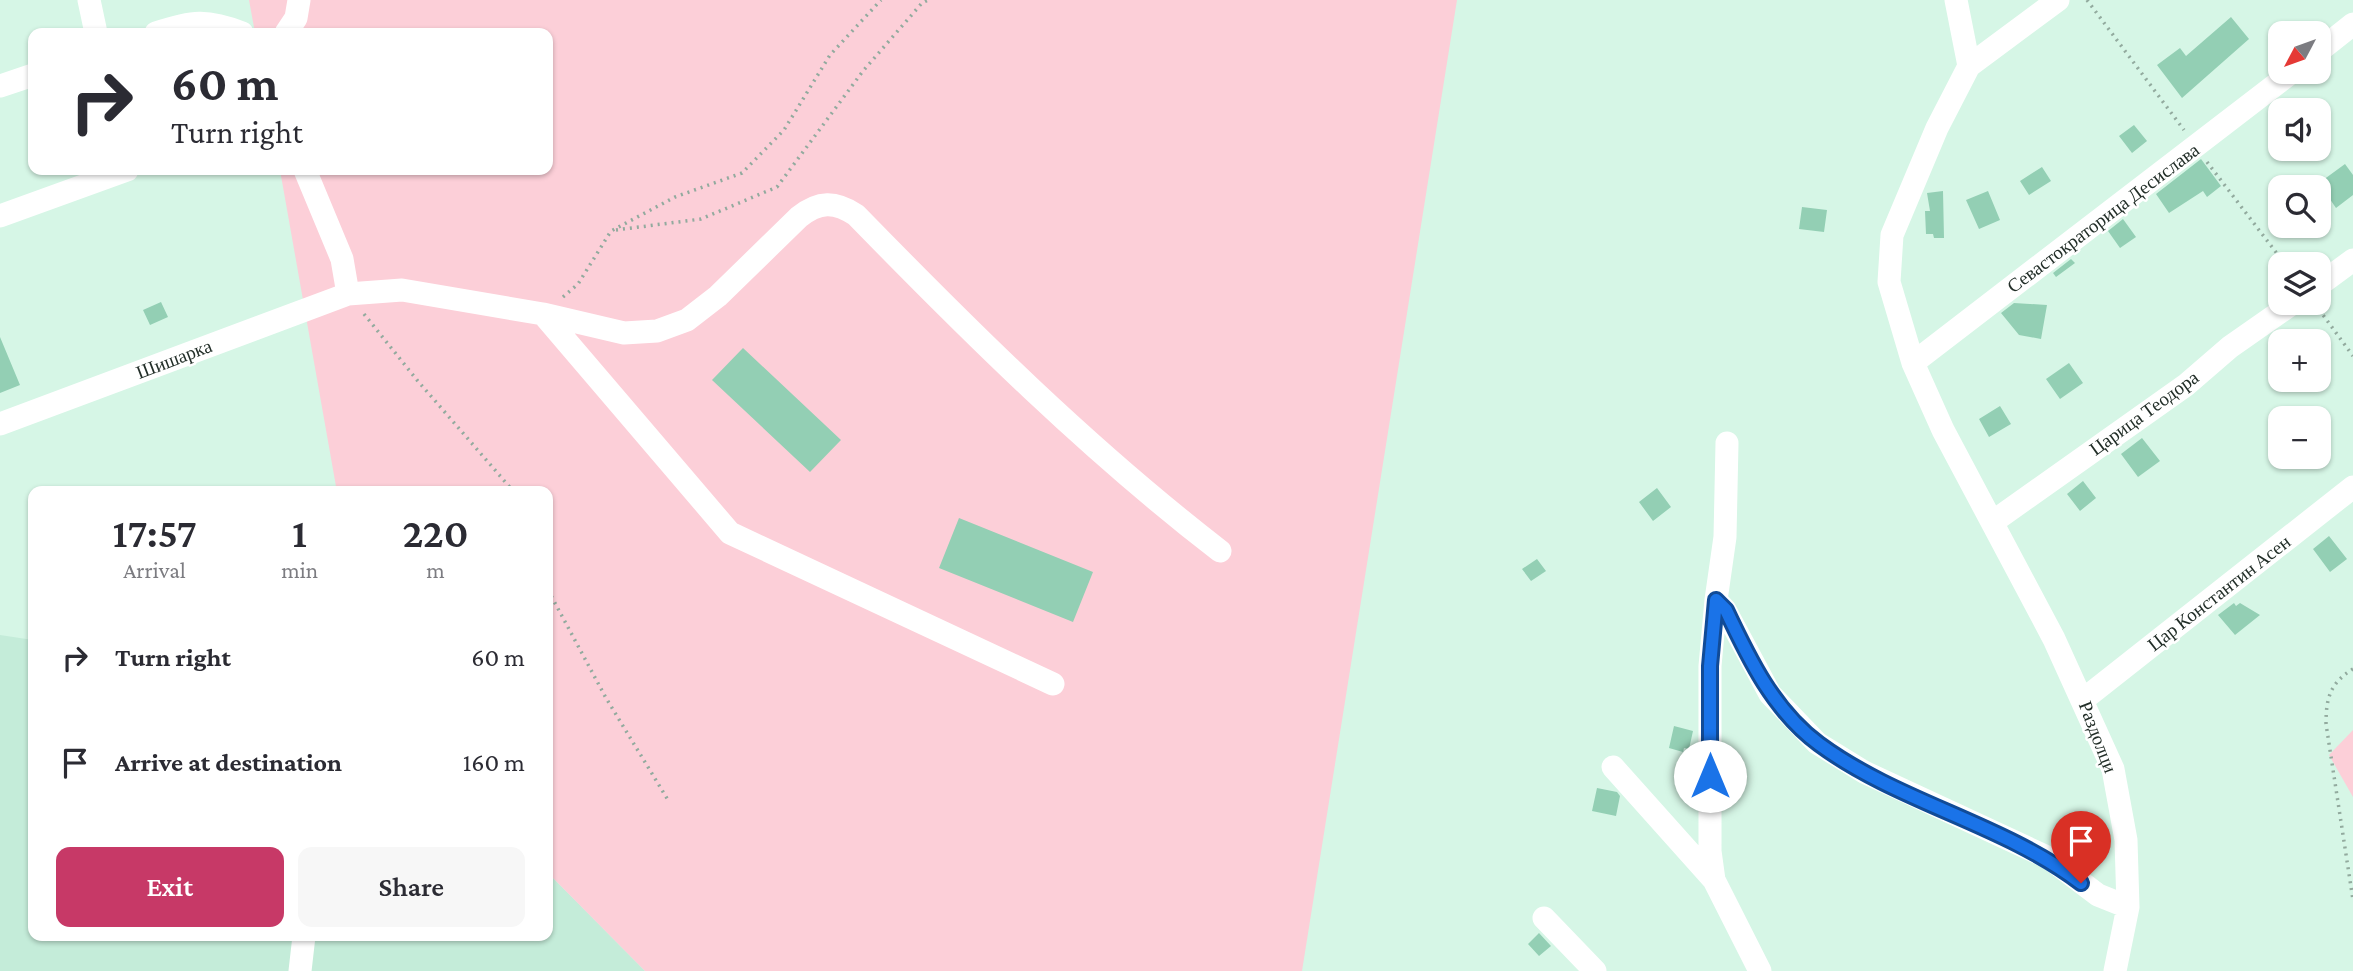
<!DOCTYPE html>
<meta charset="utf-8">
<style>
body{margin:0;font-family:"Crimson Pro",serif;background:#f7f7f7;color:#2b2b33;height:100vh;display:flex;flex-direction:column;font-size:26px;white-space:nowrap}
*{box-sizing:border-box;margin:0}
p{font-size:23px;color:#7c7c81}
.icon{flex:none;width:38px;height:38px;fill:none;stroke:currentColor;stroke-width:2;stroke-linecap:round;stroke-linejoin:round}
.map{position:relative;flex:1;overflow:hidden}
.drawer{position:absolute;left:28px;top:486px;width:525px;height:455px;display:flex;flex-direction:column;background:#fff;border-radius:14px;box-shadow:0 2px 5px #0004}
.drawer>*{flex:none}
.banner{position:absolute;left:28px;top:28px;width:525px;height:147px;border-radius:14px;box-shadow:0 2px 5px #0004;background:#fff;color:#2b2b33;overflow:hidden}
.needle{width:46px;rotate:229deg}
.buttons{position:absolute;left:2268px;top:21px;display:grid;gap:14px}
.buttons a{display:grid;place-items:center;width:63px;height:63px;border-radius:14px;background:#fff;box-shadow:0 2px 5px #0004;font-size:35px}
.pin{position:absolute;display:grid;place-items:center;width:60px;height:60px;color:#fff;margin:-72px -30px;border-radius:50% 50% 50% 0;rotate:-45deg;box-shadow:0 0 7px #0007}
.pin .icon{rotate:45deg}
.me{position:absolute;width:77px;margin:-38px;rotate:0deg;stroke-linejoin:round;filter:drop-shadow(0 0 5px #0008)}
.turn{display:flex;align-items:center;gap:24px;height:147px;padding:0 28px;font-size:32px}
.turn .icon{width:91px;height:91px;stroke-width:2.5}
.turn b{display:block;font-size:49px;line-height:60px}
.eta{display:flex;justify-content:space-evenly;align-items:center;height:119px;text-align:center}
.eta b{font-size:42px;font-weight:600;line-height:49px}
.button{display:flex;gap:14px;margin-top:auto;padding:14px 28px}
.button a{flex:1;height:80px;border-radius:14px;background:#c73967;color:#fff;font-size:28px;font-weight:600;line-height:80px;text-align:center}
.button a+a{background:#f7f7f7;color:#2b2b33}
ul{padding:0;list-style:none}
li{display:flex;align-items:center;gap:21px;height:105px;padding:0 28px}
li div{flex:1}
li b{display:block;font-size:26px}
li em{font-style:normal}
.map>svg:first-child{display:block}
</style>
<div class="map">
<svg width="2353" height="971" viewBox="0 0 2353 971">
<rect width="100%" height="100%" fill="#d6f6e6"/>
<path fill="#c4ecd9" d="M0,635L33,640V936H548V873L645,971H0Z"/>
<path fill="#fccfd8" d="M249,0H1457L1302,971H645L548,873V492H337L280,170H548V33H255Z
M2353,730V797L2329,755Z"/>
<path fill="#93cfb4" d="M2231,17L2249,39L2182,98L2157,65L2180,48L2186,56Z
M2134,125L2147,141L2132,153L2119,136Z
M2201,159L2221,186L2207,197L2203,191L2169,213L2156,194Z
M2345,164L2353,175V195L2336,208L2319,183Z
M2042,167L2051,181L2029,195L2020,181Z
M1943,191L1944,238H1934L1933,234H1926L1925,211H1930L1927,193Z
M1988,191L2000,220L1979,229L1966,200Z
M1802,207L1827,210L1824,232L1799,229Z
M2123,219L2136,237L2120,248L2108,231Z
M2071,259L2075,263L2056,277L2053,273Z
M161,302L168,317L150,325L143,310Z
M2014,303L2047,305L2041,339L2019,335L2001,313Z
M0,337L20,385L0,393Z
M743,348L841,440L810,472L712,380Z
M2069,363L2083,383L2060,399L2046,379Z
M2000,406L2011,424L1989,437L1979,419Z
M2142,438L2160,461L2138,477L2121,454Z
M2083,481L2096,498L2080,511L2067,494Z
M1657,488L1671,507L1653,521L1639,502Z
M959,518L1093,572L1073,622L939,568Z
M2329,536L2347,559L2330,572L2313,549Z
M1537,559L1546,571L1531,581L1522,569Z
M2234,603L2236,606L2240,603L2260,615L2235,635L2218,615Z
M1674,726L1693,731L1689,749L1684,748L1683,752L1669,748Z
M1597,788L1617,792L1620,796L1616,816L1592,811Z
M1539,933L1551,946L1539,956L1528,944Z"/>
<g fill="none" stroke-linecap="round" stroke-linejoin="round">
<path stroke="#92aa9e" stroke-width="3.5" stroke-dasharray="2 5" stroke-linecap="butt" d="M2087,0L2184,130
M2207,162L2285,264
M616,230L701,219L777,187L863,71L922,3L928,0
M563,297L578,284L611,231L675,197L742,173L784,130L830,55L881,0
M2315,304L2353,356
M364,314L417,380L514,492
M548,590L606,698L668,800
M2353,669C2330,683 2326,698 2326,724L2353,900"/>
<path stroke="#fff" stroke-width="23" d="M89,0L96,33
M1956,0L1969,66L1937,128L1892,235L1889,282L1913,363L1943,430L2054,639L2113,769L2126,840L2128,907L2115,971
M156,33C192,21 207,19 242,33
M286,33L296,18L299,0
M2319,51L2353,24
M1969,66L2058,0
M0,86L33,75
M305,170L342,259L348,294
M0,216L127,170
M2319,285L2353,260
M543,314L730,533L1053,684
M1913,363L2292,72
M0,424L348,294L402,290L543,314L624,333L657,331L687,320L718,296L799,217C819,201 835,201 856,215C971,333 1089,450 1220,551
M1727,443L1725,537L1716,600L1725,610L1770,694L1817,743L1864,772L2049,858L2098,895L2128,907
M1994,521L2186,385L2230,347L2293,303
M1716,600L1710,666V851L1714,880L1760,971
M2084,699L2353,487
M1613,767L1714,880
M1544,918L1595,971
M300,971L304,936"/>
</g>
<g fill="none" stroke-linecap="round" stroke-linejoin="round">
<g stroke="#114b97" stroke-width="18">
<path id="route" d="M1710,776V666L1716,600L1726,610C1749,659 1774,711 1819,744C1899,803 2002,823 2081,883"/>
</g>
<use href="#route" stroke="#1a73e8" stroke-width="12"/>
</g>
<g text-anchor="middle" dominant-baseline="central" stroke-width="5" stroke-linejoin="round" paint-order="stroke">
<g font-size="19" fill="#222e28" stroke="#fff">
<text transform="translate(2103 218) rotate(-37)">Севастократорица Десислава</text>
<text transform="translate(174 359) rotate(-21)">Шишарка</text>
<text transform="translate(2144 413) rotate(-36)">Царица Теодора</text>
<text transform="translate(2219 593) rotate(-38)">Цар Константин Асен</text>
<text transform="translate(2098 737) rotate(69)">Раздолци</text>
</g>
</g>
</svg>
<div class="buttons">
<a><svg class="needle" viewBox="-14 -14 28 28"><path d="M0-13l5 13h-10z" fill="#e53935"/><path d="M0 13l5-13h-10z" fill="#7c7c81"/></svg></a>
<a><svg class="icon" aria-label="sound" viewBox="0 0 24 24"><path d="M4 9h4l5-4v14l-5-4H4zM17 9q2 3 0 6"/></svg></a>
<a><svg class="icon" aria-label="search" viewBox="0 0 24 24"><circle cx="10" cy="10" r="6"/><path d="M15 15l6 6"/></svg></a>
<a><svg class="icon" aria-label="layers" viewBox="0 0 24 24"><path d="M12 4l9 5-9 5-9-5zM3 14l9 5 9-5"/></svg></a>
<a>+</a>
<a>−</a>
</div>
<div class="pin" style="left:2081px;top:883px;background:#d93025"><svg class="icon" aria-label="arrive" viewBox="0 0 24 24"><path d="M6 21V4h12l-3 4 3 4H6"/></svg></div>
<svg class="me" style="left:1710px;top:776px" viewBox="-20 -20 40 40"><circle r="19" fill="#fff"/><path d="M0-13L10 11 0 6-10 11z" fill="#1a73e8"/></svg>
<div class="banner">
<div class="turn"><svg class="icon" aria-label="right" viewBox="0 0 24 24"><path d="M7 20v-9h11M14 6l5 5-5 5"/></svg><div><b>60 m</b>Turn right</div></div>
</div>
<section class="drawer">
<div class="eta">
<div><b>17:57</b><p>Arrival</p></div>
<div><b>1</b><p>min</p></div>
<div><b>220</b><p>m</p></div>
</div>
<ul>
<li><svg class="icon" aria-label="right" viewBox="0 0 24 24"><path d="M7 20v-9h11M14 6l5 5-5 5"/></svg><div><b>Turn right</b></div><em>60 m</em></li>
<li><svg class="icon" aria-label="arrive" viewBox="0 0 24 24"><path d="M6 21V4h12l-3 4 3 4H6"/></svg><div><b>Arrive at destination</b></div><em>160 m</em></li>
</ul>
<div class="button"><a>Exit</a><a>Share</a></div>
</section>
</div>
